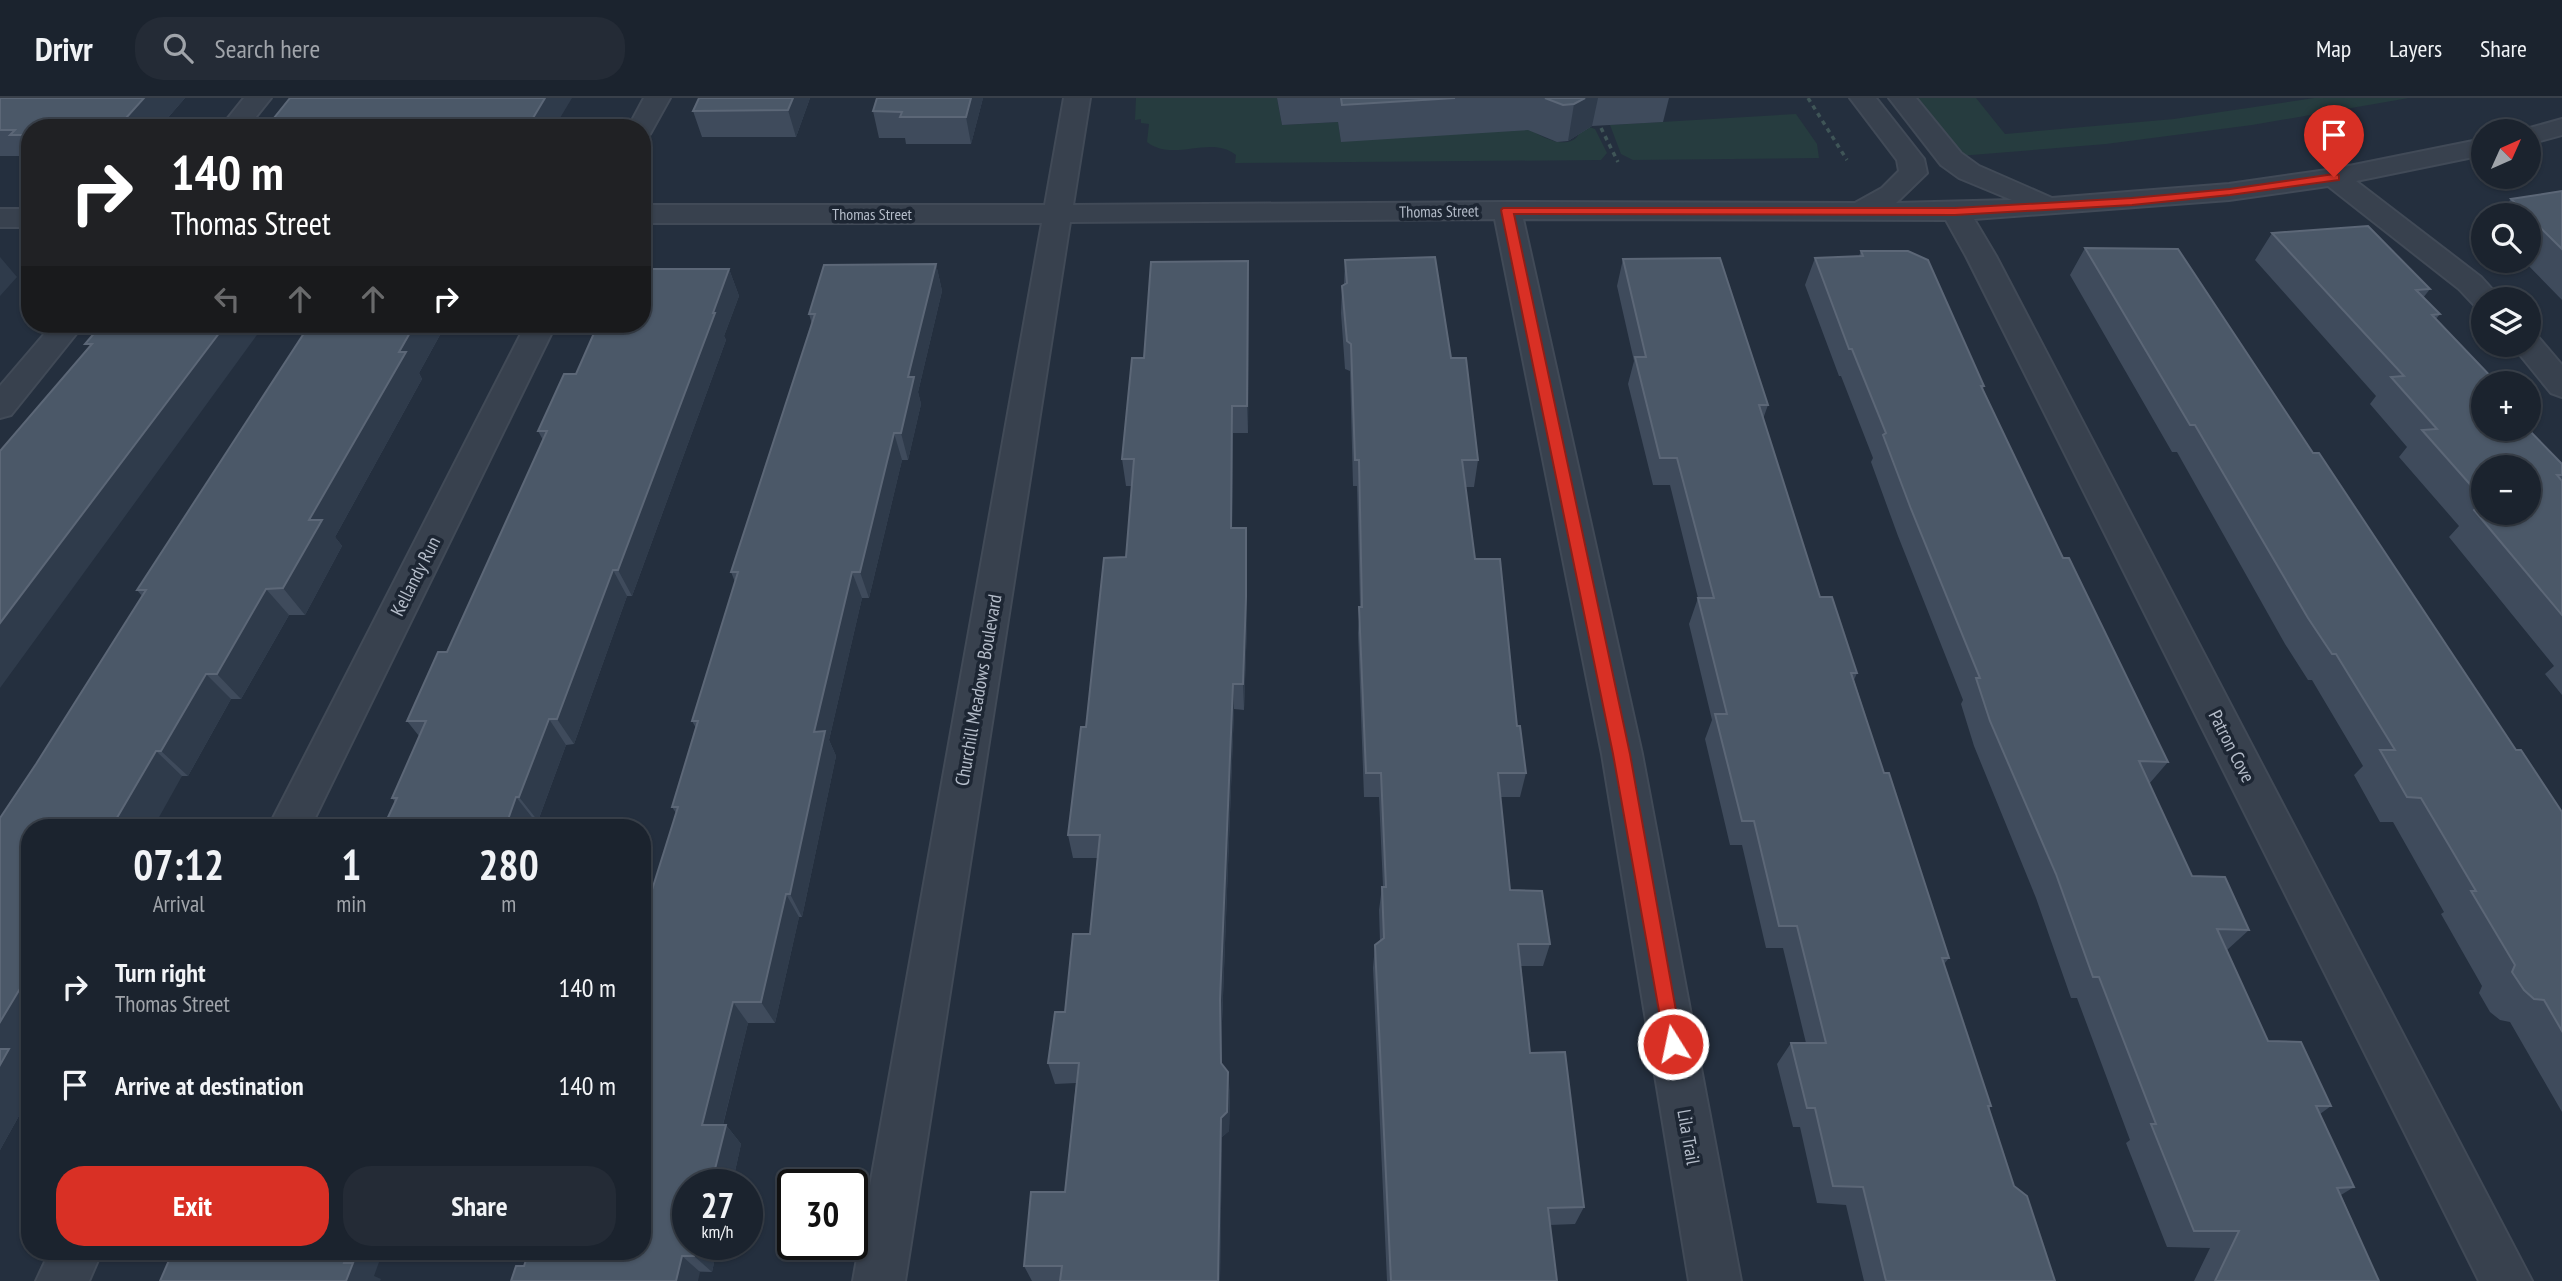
<!DOCTYPE html>
<meta charset="utf-8">
<style>
body{margin:0;font-family:"PT Sans Narrow",sans-serif;background:#242b36;color:#f1f3f6;height:100vh;display:flex;flex-direction:column;font-size:26px;white-space:nowrap}
*{box-sizing:border-box;margin:0}
p{font-size:23px;color:#a0a4aa}
.icon{flex:none;width:38px;height:38px;fill:none;stroke:currentColor;stroke-width:2;stroke-linecap:round;stroke-linejoin:round}
.map{position:relative;flex:1;overflow:hidden}
.side{position:absolute;left:21px;top:721px;width:630px;height:441px;display:flex;flex-direction:column;background:#1b232e;border-radius:28px;box-shadow:0 2px 5px #0004,0 0 0 2px #39404a}
.side>*{flex:none}
.hud{position:absolute;left:21px;top:21px;width:630px;height:214px;border-radius:28px;box-shadow:0 2px 5px #0004,0 0 0 2px #39404a;background:#202124;color:#fff;overflow:hidden}
.needle{width:46px;rotate:45deg}
.controls{position:absolute;left:2471px;top:21px;display:grid;gap:14px}
.controls a{display:grid;place-items:center;width:70px;height:70px;border-radius:50%;background:#1b232e;box-shadow:0 2px 5px #0004,0 0 0 2px #39404a;font-size:35px}
.speed{position:absolute;left:672px;top:1071px;display:flex;gap:14px;font-size:35px;font-weight:700;text-align:center}
.speed>*{display:grid;place-content:center;width:91px;height:91px;border-radius:50%;background:#1b232e;box-shadow:0 2px 5px #0004,0 0 0 2px #39404a;line-height:1}
.speed small{font-size:18px;font-weight:400}
.speed .limit{border:4px solid #111;border-radius:10px;background:#fff;color:#111}
.pin{position:absolute;display:grid;place-items:center;width:60px;height:60px;color:#fff;margin:-72px -30px;border-radius:50% 50% 50% 0;rotate:-45deg;box-shadow:0 0 7px #0007}
.pin .icon{rotate:45deg}
.me{position:absolute;width:77px;margin:-38px;rotate:350deg;stroke-linejoin:round;filter:drop-shadow(0 0 5px #0008)}
.turn{display:flex;align-items:center;gap:24px;height:147px;padding:0 35px;font-size:32px}
.turn .icon{width:91px;height:91px;stroke-width:2.5}
.turn b{display:block;font-size:49px;line-height:60px}
.lanes{display:flex;align-items:center;height:66px;padding:0 35px;background:#0003;justify-content:center;gap:35px;direction:ltr}
.lanes .off{opacity:.35}
.eta{display:flex;justify-content:space-evenly;align-items:center;height:119px;text-align:center}
.eta b{font-size:42px;font-weight:600;line-height:49px}
.cta{display:flex;gap:14px;margin-top:auto;padding:14px 35px}
.cta a{flex:1;height:80px;border-radius:28px;background:#d93025;color:#fff;font-size:28px;font-weight:600;line-height:80px;text-align:center}
.cta a+a{background:#242b36;color:#f1f3f6}
ul{padding:0;list-style:none}
li{display:flex;align-items:center;gap:21px;height:98px;padding:0 35px}
li div{flex:1}
li b{display:block;font-size:26px}
li em{font-style:normal}
header{display:flex;align-items:center;gap:42px;box-sizing:border-box;height:98px;padding:0 35px;background:#1b232e;border-bottom:2px solid #39404a}
header strong{font-size:33px}
nav{display:flex;gap:38px;margin-inline-start:auto;font-size:24px}
.search{width:490px;height:63px;background:#242b36;display:flex;align-items:center;gap:18px;box-sizing:border-box;padding:0 24px;border-radius:28px;color:#a0a4aa;font-size:26px}
.map>svg:first-child{display:block}
</style>
<header>
<strong>Drivr</strong>
<div class="search"><svg class="icon" aria-label="search" viewBox="0 0 24 24"><circle cx="10" cy="10" r="6"/><path d="M15 15l6 6"/></svg>Search here</div>
<nav><a>Map</a><a>Layers</a><a>Share</a></nav>
</header>
<div class="map">
<svg width="2562" height="1183" viewBox="0 0 2562 1183">
<rect width="100%" height="100%" fill="#242f3e"/>
<path fill="#263c3f" d="M1136,0H1277L1282,27L1338,24L1341,43L1522,23C1534,39 1580,60 1581,26L1595,31L1607,55L1601,62L1235,65L1236,57C1211,36 1174,65 1147,44L1149,26L1141,25V21L1135,22Z
M1917,0H1976L2005,36L2174,21L2314,0H2409L2252,27L2106,46L1959,58Z
M1796,16L1817,46L1819,60L1633,62L1621,56L1610,27Z"/>
<g fill="none" stroke-linecap="round" stroke-linejoin="round">
<g stroke="#414a57" stroke-width="4">
<path id="minor" d="M244,0H271L247,30H220Z
M644,0H670L650,36L642,38V30H628Z
M1064,0H1090L1073,107L1507,104L1855,105L1882,90L1899,73L1897,62L1850,0H1876L1924,61L1927,75L1896,105L2012,102L1959,80L1941,67L1889,0H1916L1961,55L1979,68L2052,100L2229,86L2334,71L2483,41V57L2356,83L2481,179L2501,201H2483V210L2475,208L2459,191L2328,88L2229,102L1974,121L1996,158L2532,1183H2479L1966,158L1946,122L1523,121L1642,656L1741,1183H1689L1602,656L1495,121L1070,124L905,1183H853L1042,125H642V107H1045Z
M2562,21V37L2529,46V33H2519Z
M0,111H30V129H0Z
M53,226H84L11,317L0,320V288Z
M526,226H556L310,730H268Z
M2529,237L2539,240L2562,267V299L2551,295L2512,247H2529Z
M50,1153H102L89,1183H36Z"/>
</g>
<path stroke="#3f5557" stroke-width="3.5" stroke-dasharray="4.5 4.5" stroke-linecap="butt" d="M1808,0L1847,62
M1597,22L1618,64"/>
<use href="#minor" fill="#38414e" fill-rule="evenodd"/>
</g>
<path fill="#3f4b5c" fill-rule="evenodd" d="M0,0H185L159,30H30V62L27,58H0Z
M810,0L796,39H702L693,13Z
M877,0H983L971,46H906L905,40H879L873,13Z
M1277,0H1669L1663,24L1592,28L1568,43L1557,44L1528,32L1341,44L1338,24L1282,27Z
M2562,93V202L2524,163H2529V117H2498L2511,101Z
M2272,135L2430,191L2423,200L2440,216L2436,221L2483,285L2562,366V597L2545,576L2554,568L2449,439L2459,428L2399,359L2407,349L2370,306L2376,298L2255,162ZM2483,369L2529,415H2483Z
M2085,150L2313,355L2516,652L2562,714V1014L2510,924L2500,922L2490,914L2479,895L2482,888L2441,816L2444,814L2393,724H2380L2354,677L2363,668L2312,582H2308L2285,546L2177,354H2172L2070,177Z
M1861,153L1984,288L1983,291L2063,460L2168,664L2149,686L2192,778L2249,832L2227,852L2268,943L2331,1008L2320,1016L2354,1089L2341,1097L2379,1183H2194L2210,1150L2167,1149L2126,1045L2130,1042L2077,900H2071L2036,800L1974,648L1961,606L1963,602L1898,438L1871,364L1873,360L1841,278H1839L1805,187L1815,160L1859,158Z
M1623,161L1768,307L1763,321L1820,499L1857,575L1854,582L1884,675L1949,860L1944,866L1991,1008L1989,1011L2014,1088L2055,1183H1864L1846,1107L1817,1105L1800,1029H1793L1777,966L1791,945H1806L1783,850H1766L1742,747H1730L1705,641L1712,622L1689,526L1698,500L1670,387H1653L1628,286L1634,263L1617,188Z
M1345,162L1451,260L1478,362L1474,389H1465L1475,461L1517,628L1526,675L1520,699H1500L1510,792L1550,846L1543,868H1521L1530,955L1584,1109L1575,1126L1550,1127L1557,1183H1387L1373,870L1375,847L1380,843L1379,812L1382,789H1383L1379,699H1364L1358,535L1360,509L1357,388H1353L1350,273L1345,271L1341,215L1342,188L1344,186Z
M936,166L942,193L918,294L921,306L908,362H902L869,500H862L829,642L836,658L802,819H799L775,925H748L723,1027H726L741,1046L732,1087H688V1146H718L712,1174L524,1168L642,1153L646,811L676,715L672,709L696,630L692,623L735,484L731,474L812,226L809,216Z
M729,171L739,198L724,238L726,242L632,498H627L574,646L566,647L538,723H535L533,730H383L395,704L392,700L419,638L407,623L447,554L543,342L538,333L576,276Z
M1249,190L1248,335H1233L1232,430H1246L1247,525L1244,612L1234,611L1222,924V967L1230,994L1229,1033L1222,1039L1220,1183H1032L1024,1168L1065,1094L1076,985L1055,986L1048,965L1090,836L1097,760H1073L1068,737L1086,629L1126,459L1132,388H1126L1122,361L1144,260Z
M310,226H446L419,275L422,281L335,439L342,448L305,517H289L241,601H231L188,678H182L30,730V954L26,961L30,963V998L0,1052V720L36,666L142,498L137,492Z"/>
<path fill="#2f3b4b" d="M144,0H185L159,30H117Z
M545,0H572L554,30H527Z
M793,0H810L796,39L788,12Z
M971,0H983L971,46L966,19Z
M1585,0H1598L1592,28L1568,43L1574,6Z
M0,159L17,179L0,198Z
M1248,163L1249,190L1248,335L1247,308Z
M936,166L942,193L918,294L921,306L908,362L901,335L908,279Z
M729,171L739,198L724,238L726,242L632,498L618,472Z
M226,226H265L0,590V525Z
M415,226H446L419,275L422,281L335,439L342,448L305,517L283,490L309,422Z
M1232,308L1233,335L1232,457L1231,430Z
M894,335L902,362L869,500L860,474Z
M1246,430L1247,525L1244,612L1243,586Z
M613,472L627,498L574,646L557,621Z
M852,474L862,500L829,642L836,658L802,819L790,796L814,634Z
M266,491L289,517L241,601L217,576Z
M206,576L231,601L188,678L161,653Z
M1233,586L1234,611L1222,924V985L1221,965L1220,902Z
M549,621L566,647L538,723L519,699Z
M156,653L182,678L153,730H111Z
M516,699L535,723L533,730H505Z
M786,796L799,819L775,925L761,904Z
M30,874V954L26,961L30,963V998L0,1052V924Z
M733,904L748,925L718,1046L702,1027Z
M1228,974L1230,994L1229,1033L1222,1039L1220,1183H1218L1221,1020Z
M726,1027L741,1046L732,1087H711Z
M697,1146H718L712,1174L694,1158Z
M349,1153H383L374,1178L381,1181L380,1183H346L344,1165Z
M682,1158L700,1174L698,1183H676Z"/>
<path fill="#4b5868" stroke="#5c6777" stroke-width="2" d="M0,0H144L117,30H30V37H10L15,32H0Z
M290,0H545L527,30H266Z
M699,0H793L788,12L693,13Z
M877,0H971L966,19H900L902,14L873,13Z
M1341,0H1455L1342,7Z
M1545,0H1585L1574,6L1563,7Z
M2562,93V151L2511,101Z
M2368,128L2430,191L2416,192L2440,216L2432,217L2497,285H2483V331H2528L2562,366V377H2557L2562,383V517L2474,412L2483,403V415H2529V369H2483V401L2422,332L2437,331L2391,279L2404,278L2272,135Z
M2085,150L2178,151L2313,355H2319L2516,652H2521L2562,714V933L2544,902L2534,901L2524,892L2512,874L2515,867L2471,793H2476L2421,700L2407,699L2380,652H2395L2336,556H2332L2308,520L2195,327H2190Z
M1861,153H1908L1928,162L1984,288H1981L2063,460H2069L2168,664L2139,663L2192,778L2225,779L2249,832L2217,831L2268,943L2301,944L2331,1008H2316L2354,1089L2337,1090L2379,1183H2215L2239,1133H2194L2151,1026H2156L2099,879H2093L2056,776L1990,623L1976,580H1980L1911,411L1883,337L1886,335L1852,251H1849L1815,160L1863,158Z
M1435,159L1451,260H1466L1478,362H1462L1475,461H1500L1517,628H1520L1526,675H1498L1510,792L1542,793L1550,846H1518L1530,955L1565,954L1584,1109L1548,1110L1557,1183H1391L1375,847L1384,840L1382,789H1386L1381,675H1366L1359,509H1362L1359,362H1355L1351,246L1347,243L1342,188L1347,185L1345,162Z
M1720,160L1768,307H1759L1820,499H1832L1857,575H1851L1884,675H1889L1949,860H1942L1991,1008H1988L2014,1088L2027,1098L2055,1183H1886L1863,1089L1833,1088L1815,1010H1807L1791,945H1826L1797,828H1779L1754,723H1742L1715,616H1727L1698,500H1714L1677,360H1660L1635,259H1646L1623,161Z
M1248,163L1247,308H1232L1231,430H1246V499L1243,586H1233L1220,902L1221,965L1228,974L1227,1014L1221,1020L1218,1183H1060L1062,1168H1024L1031,1094H1065L1079,965H1048L1055,914H1065L1073,836H1090L1100,737H1068L1081,629H1086L1104,460L1126,459L1134,361H1122L1132,260H1144L1151,164Z
M936,166L908,279H914L901,335H894L860,474H852L814,634L825,633L790,796H786L761,904H733L702,1027H726L711,1087H688V1146H697L694,1158H682L676,1183H511L516,1168H524L529,1153H642V812L646,811L678,709H672L698,623H692L738,474H731L815,216H809L824,167Z
M642,171H729L713,215H715L618,472H613L557,621H549L519,699H516L505,730H383L397,700H392L426,623H407L438,554H447L547,333H538L564,276H576L598,226H642Z
M102,226H226L0,525V353L92,246H85Z
M310,226H415L399,254H406L309,422H322L283,490L266,491L217,576H206L161,653H156L111,730H30V874L0,924V720L36,666L146,492H137Z
M0,951H9L0,967Z
M173,1153H349L344,1165H353L346,1183H160Z"/>
<path fill="#d93025" stroke="#8d1f18" stroke-width="2" d="M2334,76L2339,77V82L2230,97L2132,107L1955,117L1514,116L1630,656L1682,946L1680,952L1673,955L1666,952L1613,656L1501,112L1503,110H1955L2132,100L2230,91Z"/>
<g text-anchor="middle" dominant-baseline="central" stroke-width="7" stroke-linejoin="round" paint-order="stroke">
<g font-size="16" fill="#b4bcc9" stroke="#1d2633">
<text transform="translate(1439 113) rotate(-1)">Thomas Street</text>
<text x="872" y="116">Thomas Street</text>
</g>
<g font-size="19" fill="#b4bcc9" stroke="#1d2633">
<text transform="translate(415 478) rotate(-63)">Kellandy Run</text>
<text transform="translate(978 592) rotate(-80)">Churchill Meadows Boulevard</text>
<text transform="translate(2232 648) rotate(63)">Patron Cove</text>
<text transform="translate(1689 1039) rotate(80)">Lila Trail</text>
</g>
</g>
</svg>
<div class="controls">
<a><svg class="needle" viewBox="-14 -14 28 28"><path d="M0-13l5 13h-10z" fill="#e53935"/><path d="M0 13l5-13h-10z" fill="#a0a4aa"/></svg></a>
<a><svg class="icon" aria-label="search" viewBox="0 0 24 24"><circle cx="10" cy="10" r="6"/><path d="M15 15l6 6"/></svg></a>
<a><svg class="icon" aria-label="layers" viewBox="0 0 24 24"><path d="M12 4l9 5-9 5-9-5zM3 14l9 5 9-5"/></svg></a>
<a>+</a>
<a>−</a>
</div>
<div class="speed"><div>27<small>km/h</small></div><div class="limit">30</div></div>
<div class="pin" style="left:2334px;top:79px;background:#d93025"><svg class="icon" aria-label="arrive" viewBox="0 0 24 24"><path d="M6 21V4h12l-3 4 3 4H6"/></svg></div>
<svg class="me" style="left:1673px;top:946px" viewBox="-20 -20 40 40"><circle r="17" fill="#d93025" stroke="#fff" stroke-width="3"/><path d="M0-11L8 9 0 5-8 9z" fill="#fff"/></svg>
<div class="hud">
<div class="turn"><svg class="icon" aria-label="right" viewBox="0 0 24 24"><path d="M7 20v-9h11M14 6l5 5-5 5"/></svg><div><b>140 m</b>Thomas Street</div></div>
<div class="lanes"><svg class="icon off" aria-label="left" viewBox="0 0 24 24"><path d="M17 20v-9H6M10 6l-5 5 5 5"/></svg><svg class="icon off" aria-label="ahead" viewBox="0 0 24 24"><path d="M12 20V5M6 11l6-6 6 6"/></svg><svg class="icon off" aria-label="ahead" viewBox="0 0 24 24"><path d="M12 20V5M6 11l6-6 6 6"/></svg><svg class="icon" aria-label="right" viewBox="0 0 24 24"><path d="M7 20v-9h11M14 6l5 5-5 5"/></svg></div>
</div>
<section class="side">
<div class="eta">
<div><b>07:12</b><p>Arrival</p></div>
<div><b>1</b><p>min</p></div>
<div><b>280</b><p>m</p></div>
</div>
<ul>
<li><svg class="icon" aria-label="right" viewBox="0 0 24 24"><path d="M7 20v-9h11M14 6l5 5-5 5"/></svg><div><b>Turn right</b><p>Thomas Street</p></div><em>140 m</em></li>
<li><svg class="icon" aria-label="arrive" viewBox="0 0 24 24"><path d="M6 21V4h12l-3 4 3 4H6"/></svg><div><b>Arrive at destination</b></div><em>140 m</em></li>
</ul>
<div class="cta"><a>Exit</a><a>Share</a></div>
</section>
</div>
